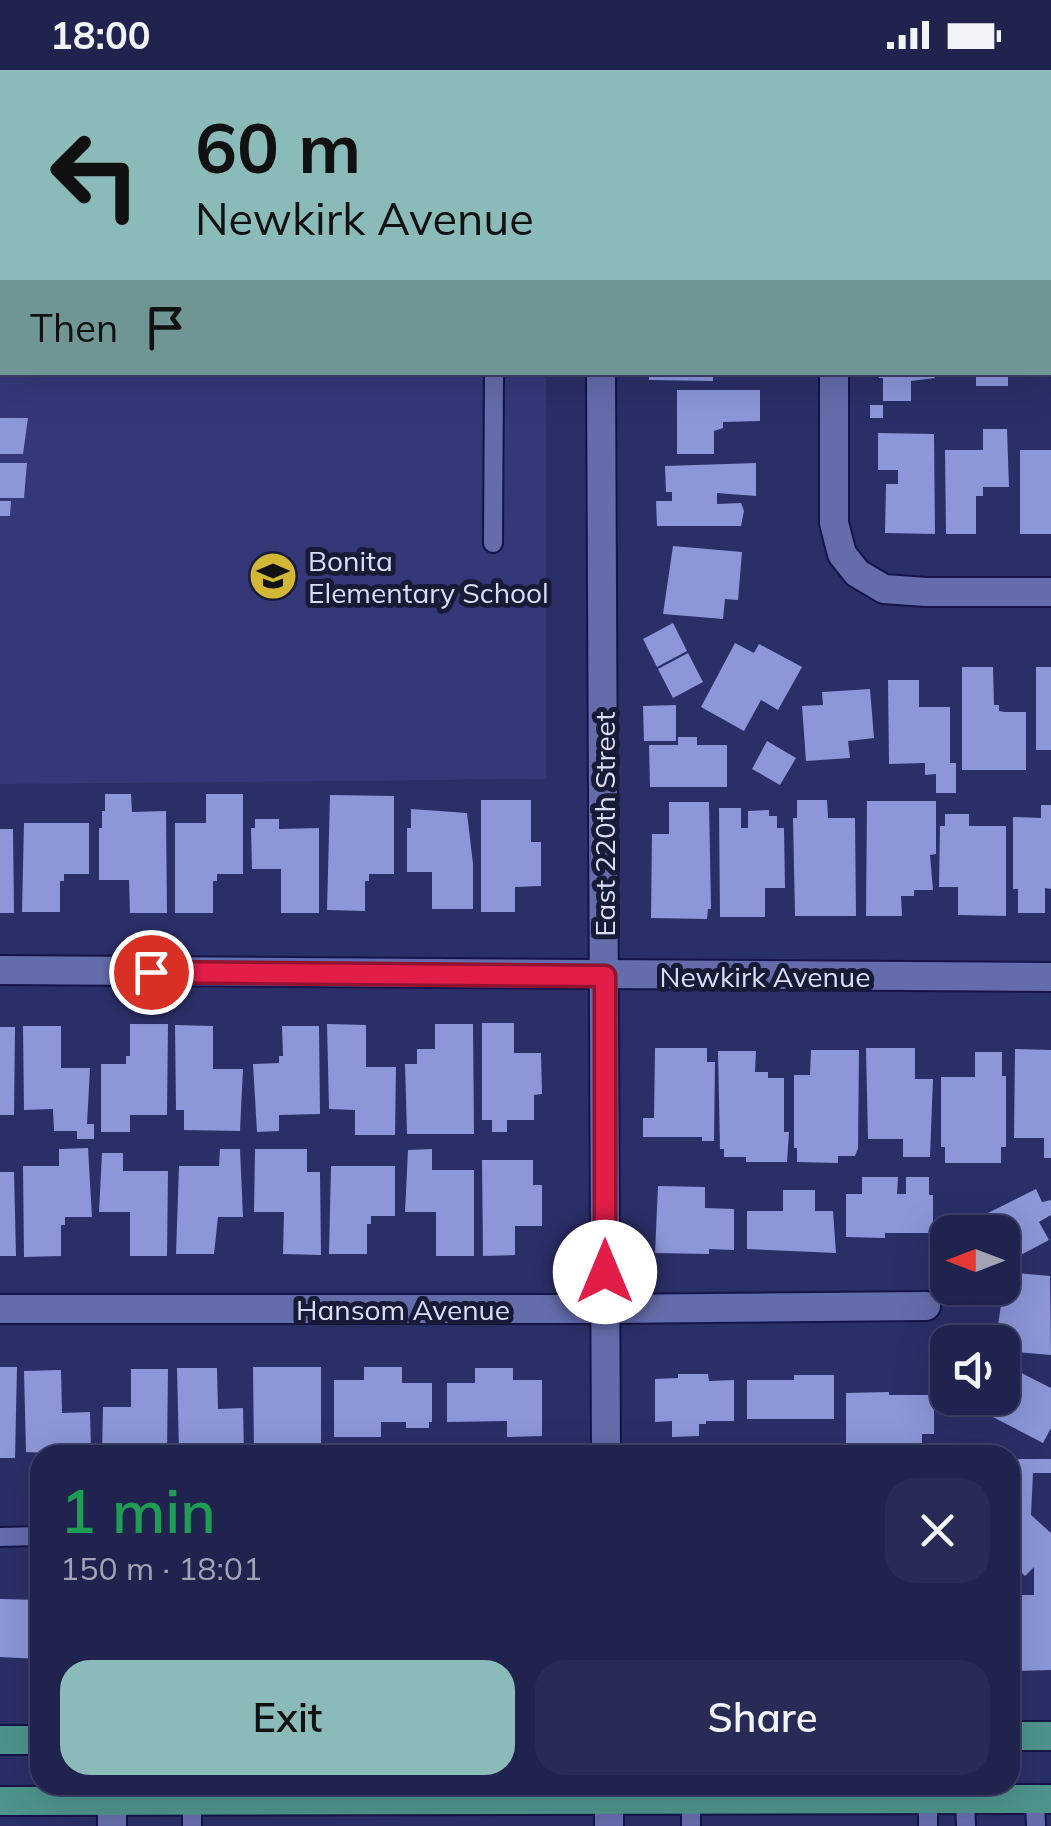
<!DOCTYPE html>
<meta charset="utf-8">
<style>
body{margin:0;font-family:Mulish,sans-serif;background:#282b55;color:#f1f3f6;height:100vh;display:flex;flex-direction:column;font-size:38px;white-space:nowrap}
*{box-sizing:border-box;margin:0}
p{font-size:32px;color:#a2a4b6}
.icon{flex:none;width:55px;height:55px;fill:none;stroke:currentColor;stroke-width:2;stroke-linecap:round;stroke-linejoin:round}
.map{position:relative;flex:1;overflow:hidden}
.sheet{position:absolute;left:30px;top:1375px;width:990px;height:350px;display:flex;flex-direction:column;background:#20234e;border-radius:30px;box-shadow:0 10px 40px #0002,0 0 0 2px #3d4066}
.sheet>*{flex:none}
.hud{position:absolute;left:0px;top:0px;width:1052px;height:305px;box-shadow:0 10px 40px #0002,0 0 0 2px #3d4066;background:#8bbbb9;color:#111;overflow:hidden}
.needle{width:65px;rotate:270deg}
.controls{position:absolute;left:930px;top:1145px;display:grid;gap:20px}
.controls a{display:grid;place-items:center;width:90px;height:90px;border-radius:20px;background:#20234e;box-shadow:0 10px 40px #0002,0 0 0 2px #3d4066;font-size:50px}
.pin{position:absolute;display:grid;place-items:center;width:85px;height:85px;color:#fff;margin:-42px;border:5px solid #fff;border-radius:50%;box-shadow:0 2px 10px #0007}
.me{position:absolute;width:110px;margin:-55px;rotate:0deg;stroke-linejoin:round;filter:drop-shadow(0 0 8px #0008)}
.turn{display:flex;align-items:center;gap:35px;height:210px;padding:0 30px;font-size:45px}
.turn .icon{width:130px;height:130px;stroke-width:2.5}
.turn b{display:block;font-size:70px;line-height:85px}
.then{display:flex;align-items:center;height:95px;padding:0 30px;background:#0003;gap:20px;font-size:38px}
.round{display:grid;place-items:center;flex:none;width:105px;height:105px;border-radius:30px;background:#282b55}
.headline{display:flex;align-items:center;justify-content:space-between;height:170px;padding:0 30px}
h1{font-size:60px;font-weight:600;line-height:75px;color:#1e9e55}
.button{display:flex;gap:20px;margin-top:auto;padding:20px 30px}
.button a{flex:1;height:115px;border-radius:30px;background:#8bbbb9;color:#111;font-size:40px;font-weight:600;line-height:115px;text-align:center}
.button a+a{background:#282b55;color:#f1f3f6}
.status{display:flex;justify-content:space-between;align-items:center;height:70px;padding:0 50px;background:#20234e;direction:ltr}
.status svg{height:28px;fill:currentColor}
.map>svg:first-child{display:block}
</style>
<div class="status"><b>18:00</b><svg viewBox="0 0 49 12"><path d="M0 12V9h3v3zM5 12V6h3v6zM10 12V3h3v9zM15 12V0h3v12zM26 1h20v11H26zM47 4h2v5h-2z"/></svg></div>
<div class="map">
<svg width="1051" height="1756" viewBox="0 0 1051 1756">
<rect width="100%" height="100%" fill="#2b2f68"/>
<path fill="#343878" d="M0,0H546L2,2V302L546,303V709L0,714Z"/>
<path fill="#8c96d8" d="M649,302H713V311L649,310Z
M879,302H935V308L911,311V331H883V308H879Z
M976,302H1008V316H976Z
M677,320H760V351L723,352V358L714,361V384H677Z
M870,335H883V348H870Z
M0,348H28L23,384H0Z
M983,359H1007L1009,417H983V426H976V464H946L945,380H983Z
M878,363L934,364L935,464L885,463L886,414H898V400H878Z
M1020,380H1051V464H1020Z
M0,393H27L24,428H0Z
M756,393V426L717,423V434L741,433L744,441L741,456H657L656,431H672V422H666L665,396Z
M0,431H11L10,446H0Z
M673,476L742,482L738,530L725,529L723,549L663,544Z
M673,553L687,581L657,597L643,569Z
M735,573L754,583L759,574L802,597L778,640L761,630L744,661L701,637Z
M688,583L703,612L673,628L658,599Z
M962,597H993L994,635H999V641L1005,642H1026V700H962Z
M1036,597H1051V680H1036Z
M888,610H919V637H950V693H956V723H936V704L925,705V693L889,694Z
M870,619L874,668L848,671L850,688L806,691L802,636L823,635L822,622Z
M676,635V671H644L643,636Z
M678,667H697V675H727V717H650L649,675H678Z
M767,671L796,688L780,715L752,699Z
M105,724H131L132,742L166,741L167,843H130L129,810H99V758H102V741H105Z
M206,724H243V804H217V811H213V843H175V753H206Z
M330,725L394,726V804H369V811H365V841L327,840Z
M481,730H531V772H541V816L515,817V842H481Z
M797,730H827L828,748H855L856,846H795L793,748H797Z
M867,731H936V784L930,785L933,820H914V826H901L902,846H866Z
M669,732H709L711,839H708L707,849L651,848L652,764H669Z
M1041,735H1051V819L1045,818V843H1018V819H1013V747L1041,748Z
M719,738H741V758H748V741L769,740V746H777V758H784L785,818H765V847H720Z
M411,739L467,743L473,794V839H432V802H407V758H411Z
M945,744H969V756H1006V846L958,845V817H939L940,756H945Z
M255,749H279V759L319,758V843H281V799H252L251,758H255Z
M24,753H89V804H64V811H60V842H22Z
M0,759H13L14,843H0Z
M482,953H514V983H541L542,1024L534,1025V1050H507V1062H492V1050H482Z
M130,954H168L167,1045H130V1062H101V994H126V986H130Z
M327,954L366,955V997H396L395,1065H355V1040L329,1039Z
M435,954H473L474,1064H407L405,994H417V979H435Z
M175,955L213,956V999H243L240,1061L184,1060V1040H176Z
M23,956H61V998H90L87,1054H94V1069H77V1061H54L53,1039L24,1040Z
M282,956H319L320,1044L279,1045V1061L257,1062L253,994L279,993V986H283Z
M0,957H15L14,1045H0Z
M655,978H707V992H715L714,1071H702V1067H643V1048H654Z
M866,978H915V1009H933L930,1087H903V1069H868Z
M1015,979L1051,980V1088H1044V1068H1014Z
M811,980H859L858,1078L855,1086H838V1093L797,1092V1078H794V1005H810Z
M718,981H756L755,1002H768V1008H784V1062H789L787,1092H746V1087H724V1079H720Z
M975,982H1002V1006H1006V1077H1001V1093H945V1077H941V1007H975Z
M88,1078L92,1147H65V1155H61V1186L24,1187L23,1096H59V1079Z
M220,1079H240L243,1147H218L214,1184H176L179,1096H219Z
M255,1079H307V1102H320L321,1185L283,1184L284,1142H254Z
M432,1079V1100H474V1186H436V1142H405L408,1080Z
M102,1083H123V1101H168L167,1186H130V1142H99Z
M482,1090H533V1115H542V1156H515V1185L483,1186Z
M331,1096H395V1146H371V1154H367V1184H329Z
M0,1102H14L16,1186H0Z
M862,1107H898L897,1124H906V1107H929V1125H933V1163H885V1168L846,1167V1124H862Z
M658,1116L705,1117V1138L734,1139V1180L709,1179V1184L655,1183Z
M1036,1119L1042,1132L1051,1130V1145L1039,1152L1049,1170L1002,1195V1162H968L964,1155Z
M783,1120H815V1141H833L836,1183L747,1179V1141H783Z
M1006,1202L1050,1206L1051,1285L1003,1281L1005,1256L998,1255Z
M1002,1293L1051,1318V1358L1043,1373L964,1332L966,1328H1002Z
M0,1297H17L15,1388H0Z
M253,1297H321V1385H254Z
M364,1297H402V1313H432V1352H429V1358H406V1352H381V1367H334V1310H364Z
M177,1298H217L218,1339L243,1338L244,1385L179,1382Z
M475,1298H513V1310H542V1366L507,1367V1351L447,1352V1313H475Z
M131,1299H168L167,1385H102L103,1337H131Z
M61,1300L62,1343L90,1342L91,1382H86V1385L26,1382L24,1301Z
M678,1304H708L709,1311L734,1310V1351H706V1354H699V1366L672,1367V1351L655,1352V1309L678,1308Z
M794,1305H834V1349H747V1310H794Z
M889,1322V1325H934V1364H922V1383L846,1384V1323Z
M343,1378H375V1385H337L338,1381H343Z
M1010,1389H1051V1403H1033L1031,1445L1051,1463V1600L1017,1601V1525H1034V1497L1025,1506L1010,1491Z
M0,1529L40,1530V1589L0,1587Z"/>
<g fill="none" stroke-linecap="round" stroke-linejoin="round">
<g stroke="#15144a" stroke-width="22">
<path id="service" d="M493,473L494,302
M0,1467L40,1466
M691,1729V1756
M965,1729L966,1756
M1035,1729L1036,1756
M192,1730V1756
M928,1756V1729"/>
</g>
<g stroke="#15144a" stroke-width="32">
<path id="minor" d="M834,2V0
M1050,136H1051
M834,302V453L842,484L857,503L884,519L926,522H1051
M0,900L1051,907
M0,1239H605L926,1236
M112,1715V1756"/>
</g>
<g stroke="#15144a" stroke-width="32">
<path id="tertiary" d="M598,0V2
M601,302L606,1385
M609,1715V1756"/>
</g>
<g stroke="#15144a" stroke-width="32">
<path id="primary" d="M1010,1666H1051
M0,1670H40
M0,1731L1051,1729"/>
</g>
<use href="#service" stroke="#646cab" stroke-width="18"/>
<use href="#minor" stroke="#646cab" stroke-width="28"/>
<use href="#tertiary" stroke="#646cab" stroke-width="28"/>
<use href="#primary" stroke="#4e948b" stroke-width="28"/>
</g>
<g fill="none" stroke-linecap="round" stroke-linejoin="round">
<g stroke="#92132f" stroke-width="25">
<path id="route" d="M151,902L605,906V1202"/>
</g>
<use href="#route" stroke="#e11d48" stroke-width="18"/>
</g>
<defs>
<g id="school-disc" transform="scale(2.5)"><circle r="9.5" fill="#d2b736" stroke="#181b35"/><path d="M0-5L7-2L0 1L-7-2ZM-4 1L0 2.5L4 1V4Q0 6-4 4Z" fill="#111"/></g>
</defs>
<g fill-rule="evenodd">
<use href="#school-disc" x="273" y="506"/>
</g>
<g text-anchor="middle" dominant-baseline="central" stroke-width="10" stroke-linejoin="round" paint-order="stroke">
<g font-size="28" fill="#d9dffb" stroke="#181b35" text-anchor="start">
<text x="308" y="490">Bonita<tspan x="308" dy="32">Elementary School</tspan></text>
</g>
<g font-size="28" fill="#d9dffb" stroke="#181b35">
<text transform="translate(604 754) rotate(-90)">East 220th Street</text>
<text x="765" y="906">Newkirk Avenue</text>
<text x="403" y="1239">Hansom Avenue</text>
</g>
</g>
</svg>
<div class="controls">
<a><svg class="needle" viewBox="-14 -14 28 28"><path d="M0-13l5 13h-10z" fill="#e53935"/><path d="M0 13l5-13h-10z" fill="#a2a4b6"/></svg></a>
<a><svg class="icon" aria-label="sound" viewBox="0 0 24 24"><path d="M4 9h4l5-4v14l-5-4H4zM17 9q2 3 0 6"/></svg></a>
</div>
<div class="pin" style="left:151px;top:902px;background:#d93025"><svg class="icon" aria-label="arrive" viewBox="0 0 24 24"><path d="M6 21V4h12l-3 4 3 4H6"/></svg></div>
<svg class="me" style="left:605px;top:1202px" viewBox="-20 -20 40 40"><circle r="19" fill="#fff"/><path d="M0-13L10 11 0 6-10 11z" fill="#e11d48"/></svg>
<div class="hud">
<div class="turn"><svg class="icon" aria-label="left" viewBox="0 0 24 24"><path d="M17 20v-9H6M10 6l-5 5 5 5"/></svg><div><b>60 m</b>Newkirk Avenue</div></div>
<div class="then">Then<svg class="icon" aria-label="arrive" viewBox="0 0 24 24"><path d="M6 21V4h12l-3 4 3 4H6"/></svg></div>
</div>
<section class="sheet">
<div class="headline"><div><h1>1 min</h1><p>150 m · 18:01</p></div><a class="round"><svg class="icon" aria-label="close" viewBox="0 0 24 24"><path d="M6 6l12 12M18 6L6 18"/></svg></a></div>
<div class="button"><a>Exit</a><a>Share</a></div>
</section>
</div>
